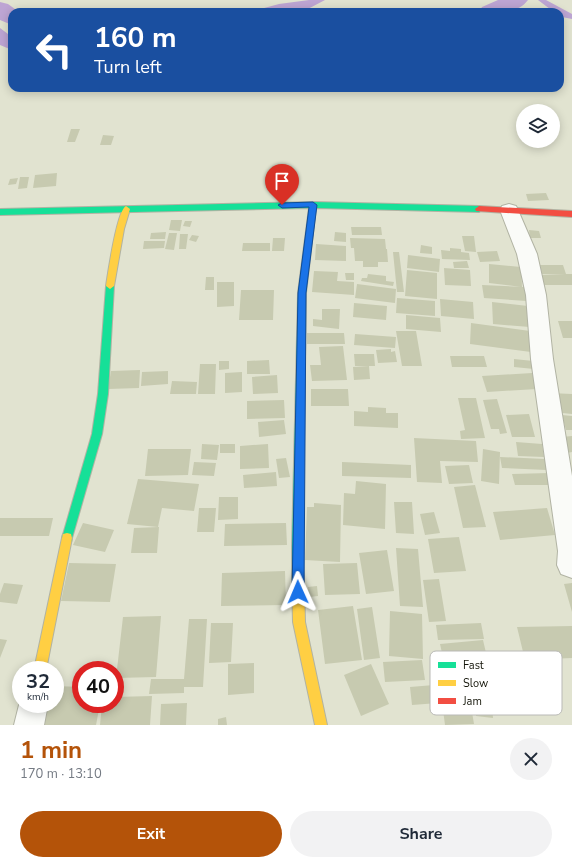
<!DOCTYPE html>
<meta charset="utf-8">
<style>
body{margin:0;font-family:"Nunito Sans",sans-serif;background:#f2f2f3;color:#1f2937;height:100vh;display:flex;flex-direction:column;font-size:15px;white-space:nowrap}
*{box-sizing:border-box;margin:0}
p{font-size:13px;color:#747a83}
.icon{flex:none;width:22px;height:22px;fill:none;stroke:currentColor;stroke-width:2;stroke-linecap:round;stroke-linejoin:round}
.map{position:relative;height:725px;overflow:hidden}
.side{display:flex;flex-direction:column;background:#fff;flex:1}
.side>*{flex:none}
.guide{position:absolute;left:8px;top:8px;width:556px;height:84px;border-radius:12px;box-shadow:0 2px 10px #0003;background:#1a4fa0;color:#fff;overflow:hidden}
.fabs{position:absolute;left:516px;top:104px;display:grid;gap:8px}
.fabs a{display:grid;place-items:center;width:44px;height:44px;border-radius:50%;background:#fff;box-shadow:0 2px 10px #0003;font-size:20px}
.speed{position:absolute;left:12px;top:661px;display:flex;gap:8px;font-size:20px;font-weight:700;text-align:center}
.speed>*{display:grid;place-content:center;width:52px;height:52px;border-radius:50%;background:#fff;box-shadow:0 2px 10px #0003;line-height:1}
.speed small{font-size:10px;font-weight:400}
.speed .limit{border:6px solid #d22;background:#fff;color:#111}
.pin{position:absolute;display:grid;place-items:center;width:34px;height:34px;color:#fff;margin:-41px -17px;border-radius:50% 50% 50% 0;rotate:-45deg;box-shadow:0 0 4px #0007}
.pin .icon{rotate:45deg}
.me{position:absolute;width:44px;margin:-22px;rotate:359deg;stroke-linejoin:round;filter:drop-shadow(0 0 3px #0008)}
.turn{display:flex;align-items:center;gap:14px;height:84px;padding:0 20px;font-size:18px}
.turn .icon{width:52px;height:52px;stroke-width:2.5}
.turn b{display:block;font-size:28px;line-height:34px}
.round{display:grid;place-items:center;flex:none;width:42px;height:42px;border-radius:21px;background:#f2f2f3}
.headline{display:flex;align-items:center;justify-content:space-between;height:68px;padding:0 20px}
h1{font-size:24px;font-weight:700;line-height:30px;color:#b45309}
.action{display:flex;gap:8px;margin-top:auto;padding:8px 20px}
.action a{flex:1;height:46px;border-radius:24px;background:#b45309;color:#fff;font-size:16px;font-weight:700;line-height:46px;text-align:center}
.action a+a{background:#f2f2f3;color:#1f2937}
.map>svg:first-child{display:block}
</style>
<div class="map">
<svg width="572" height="725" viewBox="0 0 572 725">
<rect width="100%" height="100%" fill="#e1e3d0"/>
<path fill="#bda5d3" d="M309,0H325L304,11L249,12L279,4Z
M538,0H546L572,14V19L562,17L560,12H554Z
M0,28L12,37V50L0,45Z"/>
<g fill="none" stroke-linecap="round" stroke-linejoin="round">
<path fill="#bda5d3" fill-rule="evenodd" d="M498,0H528C517,15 495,12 479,12L482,7Z
M0,2L8,4L19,12H12V25L0,20Z"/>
</g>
<path fill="#c7cab0" d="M71,129H80L75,142H67Z
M103,135L114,136L111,145H100Z
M57,173L56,186L33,188L35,175Z
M20,177H29L27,188L18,189Z
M18,178L16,184L8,185L10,179Z
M546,193L549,200L528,201L526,194Z
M171,220H182L180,231L169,230Z
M185,221H192L190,227L183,226Z
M351,227H381L382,235H352Z
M529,230L539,231L541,238H530Z
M166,232L165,239H150L151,233Z
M335,232L346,233V242L334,241Z
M169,233H177L174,250L165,249Z
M180,234H188L186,249H179Z
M192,235L199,236L196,242L189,240Z
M462,236H474L476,252L465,251Z
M273,238H285L284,251H272Z
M350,238L385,239L386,249H358H387L388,262H378V267H363V261H355L354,248H351Z
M144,241H165L164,248L143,249Z
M243,243H270V251H242Z
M316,244L346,246V261L315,260Z
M421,245L432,247V254L420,253Z
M450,248L461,249V252L469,253L470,260L442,259L441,250L450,251Z
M497,251L500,261L480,262L477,252Z
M393,252H399L404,292H397Z
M408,255L440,259L439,272L407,268Z
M467,261L469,268H454L453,262Z
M489,264L521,267L522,287L489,283Z
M540,265H563L566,274H542Z
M444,268L470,270L471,286L445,285Z
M407,270L437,273V299L405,296Z
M314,271L338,272L337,281L354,282V295L312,292Z
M345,273H354V280H346Z
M368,274L386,276V281L394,282L393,286L361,281L362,278H367Z
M565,274H572V285H543L539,275Z
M206,277H214V290H205Z
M217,282H234V306L217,307Z
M357,284L396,289L395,303L355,298Z
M482,285L524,287L527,301L484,298Z
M241,290H274L273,320H239Z
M397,298L435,301V316L396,313Z
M440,299L473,302L474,319L441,316Z
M492,302L528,306L530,327L493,324Z
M354,303L387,306L386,320L353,317Z
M322,309H340L339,329L313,326V319L322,320Z
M406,315L440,318L441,332L406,329Z
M558,321H572V338H563Z
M471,323L530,331L531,352L470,344Z
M396,331H416L422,366H402Z
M307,333H344L345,344H307Z
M355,334L396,337L395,348L354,345Z
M343,346L347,380L312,381L310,365H321L319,347Z
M391,349V352L395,351L397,362L378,363L376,350Z
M354,354H374L375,366H355Z
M450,356H484L487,367H452Z
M514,359L533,361L534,369L514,367Z
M269,360L270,374H247V361Z
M219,361H229V369L219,370Z
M200,364H216L215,394H198Z
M369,366L370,379L354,380L353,367Z
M140,370L139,388L108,389L111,371Z
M168,371V384L141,386L142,372Z
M242,372V392L225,393V373Z
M532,373L537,389L487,392L482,376Z
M277,375L278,393L253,394L252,377Z
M172,381L197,382L196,394H170Z
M311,389H348L349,406H311Z
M550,393L572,394V414L553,412Z
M458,398H476L485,438L461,439L460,431L465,430Z
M497,399L507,433L500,434L499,429H491L483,400Z
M284,400L285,418L247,419V401Z
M368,407L386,408V413H398V428L354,426V411L368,412Z
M529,414L535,437H512L506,415Z
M562,415L572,416V430H566Z
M284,420L286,434L259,437L258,422Z
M572,436V452L567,453L562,437Z
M414,438L476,441L478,462L440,461L442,483L417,482Z
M516,442L542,444L544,457L518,456Z
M202,444L219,445L217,460L201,459Z
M220,444H235V453H220Z
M268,444L269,468L240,469V446Z
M148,449H191L188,475L145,476Z
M483,449L500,452L499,484L481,481Z
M500,457L545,459L547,470L502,468Z
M286,458L290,477L279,478L276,459Z
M194,462L216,463L214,476L192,475Z
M342,462L411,465V478L342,476Z
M469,465L473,483L449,484L445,466Z
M276,472L277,486L244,488L243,475Z
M549,473L552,485H515L512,474Z
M138,479L199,484L194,511L162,508L158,527L127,524Z
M356,481L386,484L385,529L343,525L344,493L355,494Z
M475,485L486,527L463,528L454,487Z
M219,497H238V519L218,520Z
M394,502H412L414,534L396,533Z
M314,503L341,505L340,562L305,560L307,507H314Z
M199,508H216L214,532H197Z
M547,508L555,535L500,540L493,512Z
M434,512L440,533L425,535L420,514Z
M0,518H53L49,536H0Z
M83,523L114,530L105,552L73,545Z
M286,523L287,545L224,546L225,524Z
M159,527L157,553H131L134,528Z
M459,537L466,571L434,573L428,539Z
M396,548L418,549L423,607L400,606Z
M387,550L394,591L366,594L359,553Z
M69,563L116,564L110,602L61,601Z
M357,563L360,594L325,595L323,564Z
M285,571L286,605L221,606L222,573Z
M439,579L446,621L429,622L423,580Z
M4,583L23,585L17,604L0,602V594Z
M572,583V612L564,584Z
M317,586L318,596L309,597L308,587Z
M353,606L362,660L325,664L318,610Z
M372,607L380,658L364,660L357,609Z
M390,611L422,614L423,659L389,656Z
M161,616L156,677L116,678L123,617Z
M189,619H207L203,687H184V693L149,694L151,679H184Z
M211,623H233L231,662L209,663Z
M481,623L484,639L438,640L436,625Z
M572,626V658L525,660L517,627Z
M0,639L7,640L0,658Z
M483,640L490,670L447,675L440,644Z
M422,660L425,680L385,682L383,662Z
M254,663V693L228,695V664Z
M371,664L389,704L361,716L344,675Z
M434,685L438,703L412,705L410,687Z
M55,686L81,687V704H100L96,725H44L48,704H55Z
M474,693L491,695L493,718L476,716Z
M152,696L150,725H100L102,704H115V697Z
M470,700L474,724L445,725L442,702Z
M187,703L186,725H160L161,704Z
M226,717L227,725H218V719Z"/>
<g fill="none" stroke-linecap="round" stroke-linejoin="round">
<g stroke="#b1b3a3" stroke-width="2">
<path id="street" d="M509,204L516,206L518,210L537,254L546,295L553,359L572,476V578L561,574L557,565L558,551L531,359L526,295L517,254L500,210L502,206Z
M21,697V704H48L44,725H14Z"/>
</g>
<g stroke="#b1b3a3" stroke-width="2">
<path id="fast" d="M313,202L479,206L483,209L479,212L316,208L306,293L302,547L304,583L302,587L298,588L294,587L292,583V547L298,293L309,208L0,215V209Z
M110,283L114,286L108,394L102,434L72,538L71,542L67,543L63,542L62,538L92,434L98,394L106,286Z"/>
</g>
<g stroke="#b1b3a3" stroke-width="2">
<path id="slow" d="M126,206L130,209L124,229L114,286L110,289L106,286C108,273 117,210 126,206Z
M67,533L71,534L72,538L46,670H34L62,538L63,534Z
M298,578L302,579L304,583L305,622L327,725H315L293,622L292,583L294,579Z"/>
</g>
<g stroke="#b1b3a3" stroke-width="2">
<path id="jam" d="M479,206L572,211V217L476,211L475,209Z"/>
</g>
<use href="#street" fill="#fafbf8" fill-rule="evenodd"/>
<use href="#fast" fill="#16e098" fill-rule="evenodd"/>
<use href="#slow" fill="#ffcf43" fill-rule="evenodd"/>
<use href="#jam" fill="#f24e42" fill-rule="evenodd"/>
</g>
<path fill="#1a73e8" stroke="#114b97" d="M313,202L317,205L306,293L304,592L302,596L298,598L294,596L292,592L298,293L309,207L282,208L278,205L282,203Z"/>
<rect x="430" y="651" width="132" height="64" rx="6" fill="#fff" stroke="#b9b9b6" stroke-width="1"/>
<rect x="438" y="662" width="18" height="6" fill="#16e098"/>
<rect x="438" y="680" width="18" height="6" fill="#ffcf43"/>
<rect x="438" y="698" width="18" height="6" fill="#f24e42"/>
<g font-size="11" fill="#15160a">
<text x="463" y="669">Fast</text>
<text x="463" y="687">Slow</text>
<text x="463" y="705">Jam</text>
</g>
</svg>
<div class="fabs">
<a><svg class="icon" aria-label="layers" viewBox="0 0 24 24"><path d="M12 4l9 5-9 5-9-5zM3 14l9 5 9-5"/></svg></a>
</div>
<div class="speed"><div>32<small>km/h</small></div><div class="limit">40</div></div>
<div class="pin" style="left:282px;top:205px;background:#d93025"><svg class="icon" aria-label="arrive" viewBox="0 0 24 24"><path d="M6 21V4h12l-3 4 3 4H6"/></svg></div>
<svg class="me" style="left:298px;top:592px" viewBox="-20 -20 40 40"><path d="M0-17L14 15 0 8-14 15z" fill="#1a73e8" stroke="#fff" stroke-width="4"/></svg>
<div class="guide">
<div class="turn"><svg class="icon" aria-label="left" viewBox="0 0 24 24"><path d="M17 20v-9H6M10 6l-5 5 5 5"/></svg><div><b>160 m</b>Turn left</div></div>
</div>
</div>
<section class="side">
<div class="headline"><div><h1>1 min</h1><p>170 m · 13:10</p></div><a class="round"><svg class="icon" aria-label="close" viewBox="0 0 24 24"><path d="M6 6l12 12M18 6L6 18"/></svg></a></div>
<div class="action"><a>Exit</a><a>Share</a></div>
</section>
